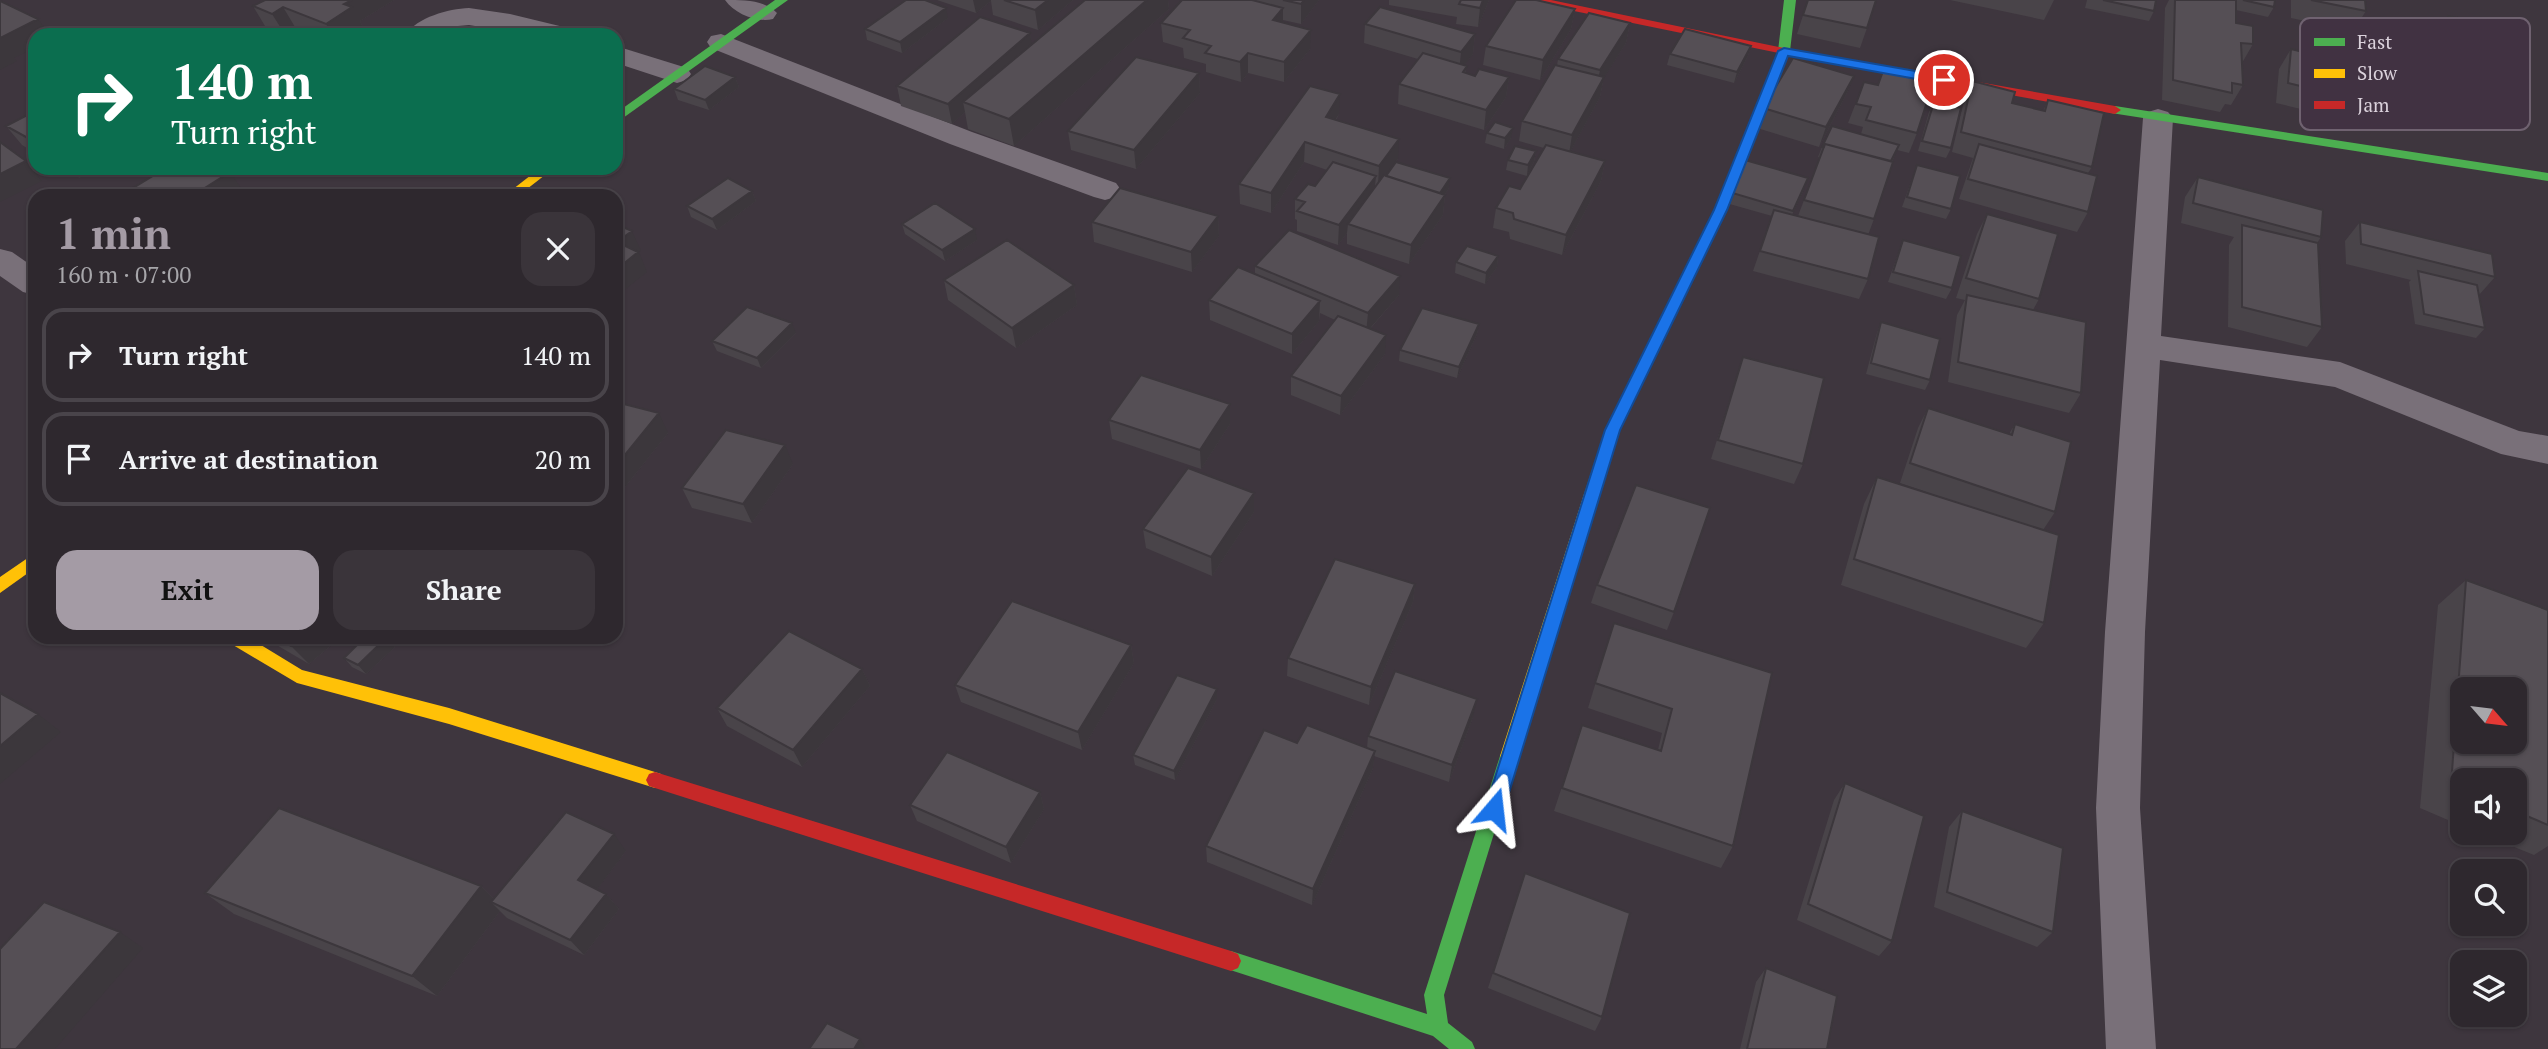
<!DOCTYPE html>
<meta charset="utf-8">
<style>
body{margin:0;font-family:"PT Serif",serif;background:#3a343a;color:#f1f3f6;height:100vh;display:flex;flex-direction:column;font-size:26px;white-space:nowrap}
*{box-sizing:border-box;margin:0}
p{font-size:23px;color:#a7a6aa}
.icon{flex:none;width:38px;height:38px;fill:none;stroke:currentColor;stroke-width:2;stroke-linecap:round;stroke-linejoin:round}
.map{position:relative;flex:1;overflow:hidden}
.panel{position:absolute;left:28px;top:189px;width:595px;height:455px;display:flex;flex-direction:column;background:#2e282e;border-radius:21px;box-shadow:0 2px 5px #0004,0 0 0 2px #49444a}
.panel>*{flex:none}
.hud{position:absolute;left:28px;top:28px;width:595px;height:147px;border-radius:21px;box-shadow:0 2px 5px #0004,0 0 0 2px #49444a;background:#0b6e4f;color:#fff;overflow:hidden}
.needle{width:46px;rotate:118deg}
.tools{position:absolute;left:2450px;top:677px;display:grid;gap:14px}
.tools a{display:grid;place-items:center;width:77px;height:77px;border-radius:14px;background:#2e282e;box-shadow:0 2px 5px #0004,0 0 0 2px #49444a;font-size:35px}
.pin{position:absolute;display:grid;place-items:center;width:60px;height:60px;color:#fff;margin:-30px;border:4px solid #fff;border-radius:50%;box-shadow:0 2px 7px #0007}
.me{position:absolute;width:77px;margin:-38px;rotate:17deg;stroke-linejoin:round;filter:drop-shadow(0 0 5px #0008)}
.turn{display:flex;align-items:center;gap:24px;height:147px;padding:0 28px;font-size:32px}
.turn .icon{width:91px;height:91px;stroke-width:2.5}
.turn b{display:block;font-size:49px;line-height:60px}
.round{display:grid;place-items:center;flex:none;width:74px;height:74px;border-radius:21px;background:#3a343a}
.summary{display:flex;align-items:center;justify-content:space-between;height:119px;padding:0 28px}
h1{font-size:42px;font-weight:700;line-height:52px;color:#a49ba5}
.button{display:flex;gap:14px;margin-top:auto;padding:14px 28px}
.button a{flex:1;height:80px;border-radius:21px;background:#a49ba5;color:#111;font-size:28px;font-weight:700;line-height:80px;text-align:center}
.button a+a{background:#3a343a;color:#f1f3f6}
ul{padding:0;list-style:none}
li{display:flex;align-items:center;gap:21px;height:94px;margin:0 14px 10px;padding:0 14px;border:4px solid #49444a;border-radius:21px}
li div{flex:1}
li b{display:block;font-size:26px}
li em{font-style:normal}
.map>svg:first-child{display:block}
</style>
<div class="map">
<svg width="2548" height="1049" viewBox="0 0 2548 1049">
<rect width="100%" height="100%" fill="#3e363e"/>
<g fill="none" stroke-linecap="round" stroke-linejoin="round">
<path fill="#797079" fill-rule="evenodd" d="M725,0C744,0 765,0 777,13L773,19C757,23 735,14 725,0Z
M469,8L510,14L572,29L576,35H529L469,25L458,26L439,35H405C418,17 448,9 469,8Z
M721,34L972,132L1116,183L1121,190L1116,197L1105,200L1094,197L950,144L711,48L707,42L711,36Z
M616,46L687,68L691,74L687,80L677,83L616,63Z
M2158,109L2168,112L2173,118L2161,336L2340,362L2519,431L2548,436V464L2501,454L2335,387L2160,360L2145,632L2140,808L2156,1049H2106L2096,808L2105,632L2143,118L2148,112Z
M0,249L12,252L35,268V295L23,292L0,276Z"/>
<path fill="#4caf50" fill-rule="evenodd" d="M775,0H788L616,123V113Z
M1784,0H1796L1790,51L1726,210L1619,431L1600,494L1597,498H1587L1584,494L1605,431L1714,210L1778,51Z
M2115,106L2548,173V181L2111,113L2109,110Z
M1509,748L1515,750L1518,756L1444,995L1448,1023L1472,1042L1475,1049H1449L1433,1036L1224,968L1221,961L1224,954L1231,951L1427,1014L1424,995L1500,756L1503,750Z"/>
<path fill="#ffc107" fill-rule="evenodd" d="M540,168H554L518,196H504Z
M1592,488L1600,494L1518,756L1515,762L1509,764L1503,762L1500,756L1584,494Z
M35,553V568L0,593V577Z
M226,637H248L302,670L449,708L655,772L661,774L664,780L661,786L655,788L449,724L297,683L228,642Z"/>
<path fill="#c62828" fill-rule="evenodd" d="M1529,0H1551L1784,48L2115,106L2121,110L2115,114L1784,54L1535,3Z
M655,772L1231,951L1238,954L1241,961L1238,968L1231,971L655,788L649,786L646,780L649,774Z"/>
</g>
<path fill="#494449" d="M394,0L360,21L363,27L350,35H316L295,27L284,33L265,26L253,6Z
M937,0H1073L1038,30L993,15L991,1L976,13Z
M1085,0H1168L1169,9L1014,146L968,129L965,112L952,124L901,106L897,86L1030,33L1031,45Z
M1182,0H1319L1301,24L1283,20V22L1310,49L1284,82L1248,73L1241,82L1206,72V64L1184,58L1183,48L1163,42L1161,23Z
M1389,0H1489L1478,27L1456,24L1457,17L1389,5Z
M1808,0L1867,28L1860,48L1797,34Z
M1950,0H2054L2044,20Z
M2087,0H2156L2154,11L2149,21L2085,8Z
M2169,0H2275L2274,7L2268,17L2236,10V23L2253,44L2242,63L2243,85L2231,105L2225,104L2220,112L2162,100L2165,8Z
M2291,0H2365L2366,11L2353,31L2291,18Z
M1575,9L1571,29L1540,80L1483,65L1486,46Z
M2448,16L2514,59L2506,69L2458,60L2459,68L2495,94L2487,105L2396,87L2391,50L2398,39L2444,48L2441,26Z
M948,18L902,53L867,40L865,29Z
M1630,23L1626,43L1604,77L1600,97L1570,152L1605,161L1601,181L1562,255L1510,239L1509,232L1493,228L1496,208L1520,189L1544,148L1519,141L1522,121L1557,66L1558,59Z
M1365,24L1475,34L1473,54L1464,65L1466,73L1475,76L1509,77L1506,97L1484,130L1398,104L1399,84L1418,59L1364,43Z
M1751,46L1748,56L1734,83L1667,65L1670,54Z
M2291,49L2353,99L2339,118L2276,103L2279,69Z
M1199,73L1200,93L1136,169L1071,150L1068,131Z
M1854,76L1846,95L1819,147L1757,128L1763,108Z
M735,77L739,87L709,110L678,100L674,89Z
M1972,81L2012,103L2043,111L2048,100L2092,167L2088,173V212L2077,232L1959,199L1973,158L1952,152L1964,101Z
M1864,82L1917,133L1909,153L1897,150L1892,162L1874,219L1868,235V279L1859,299L1753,271L1772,216L1726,203L1729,192L1804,189L1792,215L1798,216L1820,158L1818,157L1822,147L1861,134L1863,127L1848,123Z
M1934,102L1951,148L1946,158L1918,151L1929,112Z
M35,111V153L22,145L6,126Z
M1339,114L1336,120L1398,159L1385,176L1449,188L1445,194V195L1443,215L1409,264L1347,244V233L1338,245L1297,231V220L1295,219V199L1315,186L1327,170L1304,162L1271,213L1240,204L1239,184Z
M1487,133L1511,138L1504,149L1485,143Z
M1536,151L1534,162L1527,176L1506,170L1508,160Z
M1917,165L1951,209L1946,219L1902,207Z
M62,168H98L80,178Z
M2198,177L2321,237L2317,243L2322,327L2307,347L2228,327L2229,245L2234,237L2181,223L2185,197Z
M752,191L756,201L717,230L691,217L687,206Z
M1987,214L2039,299L2033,310L2081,393L2069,413L1948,382L1957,315L1965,300L1956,298L1977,234Z
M1218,216L1219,236L1192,272L1094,242L1092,222Z
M2360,222L2495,277L2479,295L2485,328L2476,338L2415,324L2409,282L2411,280L2346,264L2345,241Z
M902,224L977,240L945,261L905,234Z
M1903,240L1952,288L1946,299L1888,282Z
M1498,256L1497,267L1485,284L1455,273L1456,262Z
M1255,266L1399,295L1370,329L1385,354L1340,415L1291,395V376L1335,320L1320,313L1319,321L1292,354L1210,320L1209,300L1255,274Z
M944,280L1074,285L1077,305L1016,348L948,300Z
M1881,322L1930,380L1925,390L1866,374L1877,333Z
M1479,324L1477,334L1457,378L1399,361L1400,350Z
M796,333L761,368L717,351L712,341Z
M1743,357L1803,464L1794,484L1711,459Z
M616,402L668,433L625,487L616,485Z
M1230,404V424L1201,469L1112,439L1109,420Z
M1928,408L2009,434L2015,424L2055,512L2043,530L2044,623L2026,648L1841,585L1864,504L1877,477L1979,510L1900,483L1918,428Z
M793,464L752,523L692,508L682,488Z
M1254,493V512L1212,576L1146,548L1143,529Z
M2466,580L2548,610V846L2534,855L2480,833H2515V780H2462V826L2420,808L2438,605Z
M1415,584L1413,602L1369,705L1287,676L1288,658Z
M1597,585L1674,612L1667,630L1591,603Z
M1614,623L1772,673L1733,846L1721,868L1554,811L1582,725L1658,750L1662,733L1588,708Z
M263,637H341L309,664Z
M387,637L395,647L366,674L352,667L344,658Z
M1131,645L1134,663L1082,750L961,702L955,685Z
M862,669L870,686L802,767L727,726L717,708Z
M1217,699L1175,780L1135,765L1133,755Z
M1473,717L1449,782L1374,756L1373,768L1312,905L1207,862L1206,846L1297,743L1367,748L1368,736Z
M1845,783L1892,941L1879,956L1797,920L1834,800Z
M1040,792L1044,809L1011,863L917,821L910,805Z
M1962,811L2053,932L2037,947L1934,907L1949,827Z
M626,851L597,889L606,894L619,909L584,955L507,918L500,911L437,996L234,914L205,893L481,886L494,899Z
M1525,873L1602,1017L1595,1031L1488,988Z
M1766,968L1827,1049H1740L1756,982Z"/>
<path fill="#3c373c" d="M352,0H394L360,21L363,27L350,35H332L326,24L344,4Z
M973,0H991V1L976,13Z
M1048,0H1073L1038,30L1035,10Z
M1147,0H1168L1169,9L1014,146L1009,119Z
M1304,0H1319L1301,24V4Z
M1483,0H1489L1478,27L1480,8Z
M283,7L295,27L284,33L272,14Z
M946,8L948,18L902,53L900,42Z
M1283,8V27L1273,20Z
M1575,9L1571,29L1540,80L1543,60Z
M38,19L50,35H35V48L14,58L17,61L0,70V38Z
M1630,23L1626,43L1596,90L1600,70Z
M1311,30L1310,49L1284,82V62Z
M1030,33L1033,53L963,102L965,112L952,124L948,104Z
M1475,34L1473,54L1459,72L1461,52Z
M1751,46L1748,56L1734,83L1737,72Z
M1248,53V73L1241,82L1240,62Z
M1199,73L1200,93L1136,169L1134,150Z
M1854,76L1846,95L1819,147L1826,127Z
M735,77L739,87L709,110L705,100Z
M1509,77L1506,97L1484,130L1486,110Z
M1604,77L1600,97L1569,154L1572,135Z
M1340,94L1339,114L1325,136L1326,117Z
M1513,128L1511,138L1504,149L1505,138Z
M1399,139L1398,159L1378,186L1379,166Z
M1305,142L1304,162L1271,213V193Z
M1536,151L1534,162L1527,176L1528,165Z
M26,161L42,181L0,202V174Z
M1605,161L1601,181L1562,255L1566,235Z
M72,168H98L80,178Z
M230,172L244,192L237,196H192Z
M1376,176L1374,196L1348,224L1347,233L1338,245L1339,225Z
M1450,178L1449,188L1435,209L1436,198Z
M752,191L756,201L717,230L712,219Z
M1445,195L1443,215L1409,264L1411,245Z
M1218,216L1219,236L1192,272L1191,252Z
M975,229L977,240L945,261L942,250Z
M632,231L641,251L639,252L647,272L616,297L617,242Z
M1498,256L1497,267L1485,284L1486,273Z
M1400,276L1399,295L1366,333L1368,313Z
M1074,285L1077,305L1016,348L1012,328Z
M1320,301L1319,321L1292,354V334Z
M792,323L796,333L761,368L757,358Z
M1479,324L1477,334L1457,378L1459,367Z
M1386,335L1385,354L1340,415L1341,396Z
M1230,404V424L1201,469L1200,450Z
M659,413L668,433L625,487L616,470V466Z
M785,445L793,464L752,523L743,504Z
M1254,493V512L1212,576L1211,557Z
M1415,584L1413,602L1369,705L1371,687Z
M302,637H341L309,664L291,646Z
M387,637L395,647L366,674L358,665Z
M1131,645L1134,663L1082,750L1078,732Z
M862,669L870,686L802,767L793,750Z
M1217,689V699L1175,780L1174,771Z
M1477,699L1473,717L1449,782L1452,765Z
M38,714L61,732L0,784V746Z
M1375,751L1373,768L1312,905L1313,889Z
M1040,792L1044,809L1011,863L1006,847Z
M614,834L626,851L592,896L578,880Z
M481,886L503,908L491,902L500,911L437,996L412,976Z
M606,894L619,909L584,955L570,940Z
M120,932L143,948L55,1049H16Z
M860,1039L865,1047L863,1049H854Z"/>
<path fill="#554f55" stroke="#3c373c" stroke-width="2" fill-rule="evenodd" d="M265,0H352L344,4L352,7L326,24L283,7L272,14L253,6Z
M906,0H925L946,8L900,42L865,29Z
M1004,0H1048L1035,10Z
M1085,0H1147L1009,119L963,102Z
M1182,0H1252L1283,8L1273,20L1311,30L1284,62L1248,53L1240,62L1205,53L1211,46L1183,38L1190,30L1161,23Z
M1283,0H1304L1301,4Z
M1461,0H1483L1480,8L1459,4Z
M1516,0H1536L1575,9L1543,60L1486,46Z
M1808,0H1876L1867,28L1803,15Z
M2103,0H2156L2154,11Z
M2175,0H2236V23L2253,26V44L2241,43L2243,85L2232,83V93L2173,80Z
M2243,0H2275L2274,7Z
M2311,0H2365L2366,11Z
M0,1L38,19L0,38Z
M1380,7L1475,34L1461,52L1365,24Z
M1589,13L1630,23L1600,70L1558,59Z
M2448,16L2506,27L2514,59L2453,47Z
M980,17L1030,33L948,104L897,86Z
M1685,29L1751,46L1737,72L1670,54Z
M2291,49L2355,65L2353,99L2288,83Z
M1423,53L1467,66L1463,72L1475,76L1479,69L1509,77L1486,110L1399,84Z
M1136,57L1199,73L1134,150L1068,131Z
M1793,58L1854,76L1826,127L1763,108Z
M1555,65L1604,77L1572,135L1522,121Z
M705,66L735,77L705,100L674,89Z
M1883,71L1933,83L1917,133L1866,120L1871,107L1856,104L1864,82L1878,85Z
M1972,81L2015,92L2012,103L2045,111L2048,100L2104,113L2092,167L1961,132Z
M1310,86L1340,94L1326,117L1399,139L1379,166L1305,142L1271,193L1239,184Z
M1934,102L1961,108L1951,148L1922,141Z
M35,111V142L6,126Z
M1495,122L1513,128L1505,138L1487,133Z
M1832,126L1899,145L1891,161L1825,144L1824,147H1822Z
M0,142L26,161L0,174Z
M1825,144L1893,162L1874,219L1804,200Z
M1979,144L2097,176L2088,212L1968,179Z
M1546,145L1605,161L1566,235L1514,219L1513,213L1496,208L1509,186L1520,189Z
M1515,146L1536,151L1528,165L1508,160Z
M1745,160L1808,178L1793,211L1729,192Z
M1333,162L1376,176L1339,225L1297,211L1305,202L1295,199L1308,184L1315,186Z
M1396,162L1450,178L1440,193L1386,176Z
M1917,165L1960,176L1951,209L1907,197Z
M166,168H220L230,172L192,196H120Z
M1384,175L1445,195L1411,245L1348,224Z
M2198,177L2323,210L2321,237L2193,203Z
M728,178L752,191L712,219L687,206Z
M1120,188L1218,216L1191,252L1092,222Z
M290,191L300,196H283Z
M935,203L975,229L942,250L902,224Z
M1774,210L1879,237L1868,279L1760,251Z
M1987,214L2058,234L2039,299L1966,278Z
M2360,222L2492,254L2495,277L2361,244Z
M616,224L632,231L617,242L638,252L616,270Z
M2242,225L2318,243L2322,327L2242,307Z
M1289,230L1400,276L1368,313L1255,266Z
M1007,240L1074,285L1012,328L944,280Z
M1903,240L1961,256L1952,288L1893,272Z
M1467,246L1498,256L1486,273L1456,262Z
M1238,267L1320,301L1292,334L1209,300Z
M2418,271L2477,285L2485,328L2424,314Z
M1967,295L2086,322L2081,393L1958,362Z
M747,307L792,323L757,358L712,341Z
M1422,308L1479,324L1459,367L1400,350Z
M1338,316L1386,335L1341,396L1291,376Z
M1881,322L1940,339L1930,380L1871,363Z
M1743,357L1824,378L1803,464L1718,440Z
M1141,375L1230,404L1200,450L1109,420Z
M616,402L659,413L616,466Z
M1928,408L2012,435L2015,424L2071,442L2055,512L1910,463Z
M726,430L785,445L743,504L682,488Z
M1188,468L1254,493L1211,557L1143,529Z
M1877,477L2059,535L2044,623L1854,559Z
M1636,485L1710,508L1674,612L1597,585Z
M1335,559L1415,584L1371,687L1288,658Z
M2466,580L2548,610V825L2515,811V780H2462V790L2451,785ZM2462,690H2515V742H2462Z
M1012,601L1131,645L1078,732L955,685Z
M1614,623L1772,673L1733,846L1562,788L1582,725L1661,751L1672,709L1595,683Z
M789,631L862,669L793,750L717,708Z
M276,637H302L291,646Z
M365,637H387L358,665L344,658Z
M1395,671L1477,699L1452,765L1368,736Z
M1177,675L1217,689L1174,771L1133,755Z
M0,693L38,714L0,746Z
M1307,725L1375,751L1313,889L1206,846L1264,730L1297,743Z
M947,752L1040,792L1006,847L910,805Z
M1845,783L1924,816L1892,941L1808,904Z
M279,808L481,886L412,976L205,893Z
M1962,811L2063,848L2053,932L1947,892Z
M566,812L614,834L578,880L606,894L570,940L491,902Z
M1525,873L1630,913L1602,1017L1493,973Z
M44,902L120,932L16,1049H0V949Z
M1766,968L1837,996L1827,1049H1747Z
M827,1023L860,1039L854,1049H809Z"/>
<path fill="#1a73e8" stroke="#114b97" stroke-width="2" d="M1784,48L1944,76L1950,80L1944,84L1788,56L1727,210L1620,430L1504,809L1501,815L1494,818L1488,815L1485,809L1605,430L1714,210L1778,51Z"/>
<rect x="2300" y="18" width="230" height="112" rx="10" fill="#413242" stroke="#6f6270" stroke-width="2"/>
<rect x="2314" y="38" width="31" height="8" fill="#4caf50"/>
<rect x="2314" y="69" width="31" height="9" fill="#ffc107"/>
<rect x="2314" y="101" width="31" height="8" fill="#c62828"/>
<g font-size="19" fill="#dbd2dc">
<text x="2357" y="49">Fast</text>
<text x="2357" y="80">Slow</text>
<text x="2357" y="112">Jam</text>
</g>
</svg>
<div class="tools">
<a><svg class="needle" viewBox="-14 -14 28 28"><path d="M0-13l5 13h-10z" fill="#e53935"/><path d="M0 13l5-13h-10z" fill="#a7a6aa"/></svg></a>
<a><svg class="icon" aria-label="sound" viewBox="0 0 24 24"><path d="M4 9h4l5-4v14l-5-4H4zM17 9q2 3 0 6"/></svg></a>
<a><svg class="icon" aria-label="search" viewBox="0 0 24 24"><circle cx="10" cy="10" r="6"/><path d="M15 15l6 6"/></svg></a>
<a><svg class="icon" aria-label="layers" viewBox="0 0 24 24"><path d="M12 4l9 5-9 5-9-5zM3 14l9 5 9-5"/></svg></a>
</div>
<div class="pin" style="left:1944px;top:80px;background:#d93025"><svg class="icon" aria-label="arrive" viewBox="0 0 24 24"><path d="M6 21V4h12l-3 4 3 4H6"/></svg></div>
<svg class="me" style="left:1494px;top:809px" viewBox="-20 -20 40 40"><path d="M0-17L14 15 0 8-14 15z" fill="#1a73e8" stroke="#fff" stroke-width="4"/></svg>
<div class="hud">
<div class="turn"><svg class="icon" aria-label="right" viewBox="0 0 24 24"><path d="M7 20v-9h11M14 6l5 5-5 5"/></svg><div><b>140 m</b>Turn right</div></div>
</div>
<section class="panel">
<div class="summary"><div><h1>1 min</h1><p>160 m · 07:00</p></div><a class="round"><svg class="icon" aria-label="close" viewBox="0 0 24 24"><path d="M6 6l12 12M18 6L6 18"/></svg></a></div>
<ul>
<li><svg class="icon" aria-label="right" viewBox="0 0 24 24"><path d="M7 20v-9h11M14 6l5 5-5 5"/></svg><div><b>Turn right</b></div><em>140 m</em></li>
<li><svg class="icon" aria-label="arrive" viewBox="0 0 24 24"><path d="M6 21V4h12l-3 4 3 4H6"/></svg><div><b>Arrive at destination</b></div><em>20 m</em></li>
</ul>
<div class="button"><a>Exit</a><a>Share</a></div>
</section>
</div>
